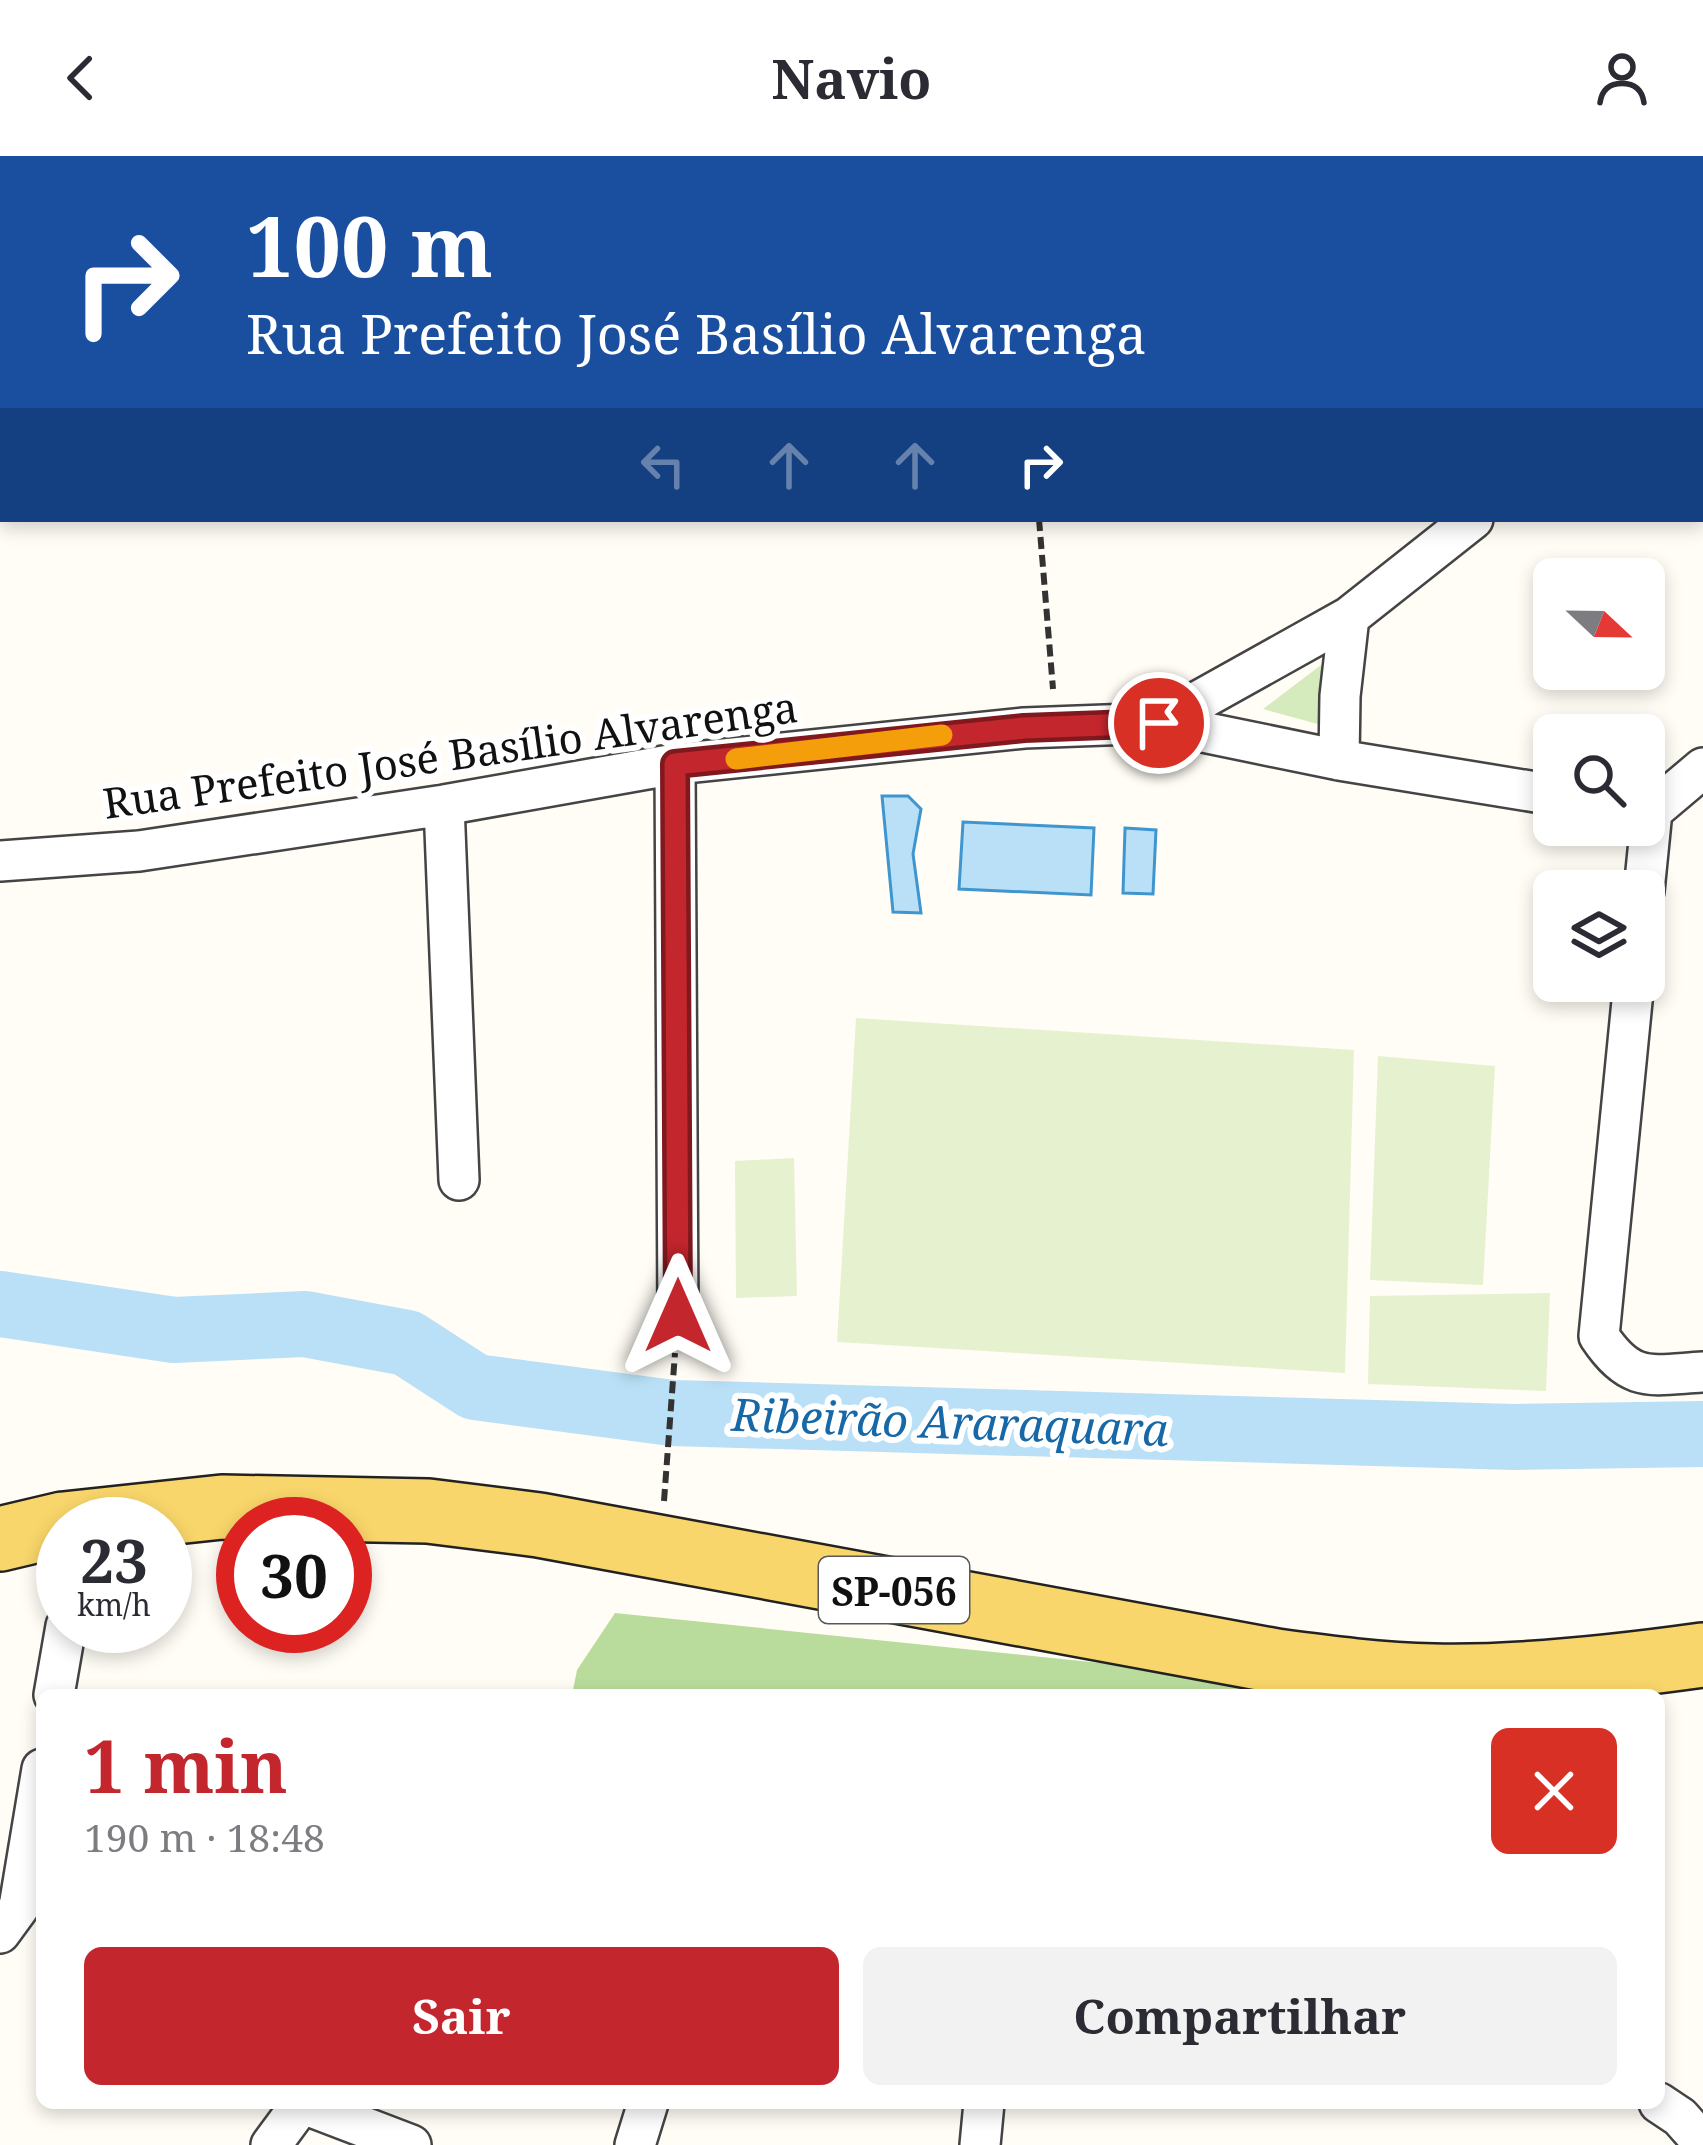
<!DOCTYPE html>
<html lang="pt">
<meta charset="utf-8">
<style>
body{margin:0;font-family:"Noto Serif",serif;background:#f2f2f3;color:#2b2b33;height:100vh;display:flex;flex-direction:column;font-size:45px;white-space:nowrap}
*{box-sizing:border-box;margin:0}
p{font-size:39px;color:#7c7c81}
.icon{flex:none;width:66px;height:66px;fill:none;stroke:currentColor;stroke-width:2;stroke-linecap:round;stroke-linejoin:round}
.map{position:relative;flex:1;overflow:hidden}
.panel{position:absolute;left:36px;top:1533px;width:1629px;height:420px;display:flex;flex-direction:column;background:#fff;border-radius:18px;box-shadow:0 6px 18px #0003}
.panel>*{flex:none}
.top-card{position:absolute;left:0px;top:0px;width:1704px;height:366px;box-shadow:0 6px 18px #0003;background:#1a4fa0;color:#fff;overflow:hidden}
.needle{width:78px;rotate:112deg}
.fabs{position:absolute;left:1533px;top:402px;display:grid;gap:24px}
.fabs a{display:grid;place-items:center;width:132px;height:132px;border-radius:18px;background:#fff;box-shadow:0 6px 18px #0003;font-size:60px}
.speed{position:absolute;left:36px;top:1341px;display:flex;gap:24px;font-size:60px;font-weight:700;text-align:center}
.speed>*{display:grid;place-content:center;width:156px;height:156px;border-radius:50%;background:#fff;box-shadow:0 6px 18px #0003;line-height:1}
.speed small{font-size:30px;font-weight:400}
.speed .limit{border:18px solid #d22;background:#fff;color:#111}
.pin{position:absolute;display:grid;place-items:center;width:102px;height:102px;color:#fff;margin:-51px;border:6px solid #fff;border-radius:50%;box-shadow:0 3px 12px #0007}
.me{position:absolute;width:132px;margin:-66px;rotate:0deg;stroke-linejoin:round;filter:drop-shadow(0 0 9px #0008)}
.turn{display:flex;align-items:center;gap:42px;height:252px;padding:0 48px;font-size:54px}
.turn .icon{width:156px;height:156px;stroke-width:2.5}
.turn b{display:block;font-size:84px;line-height:102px}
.lanes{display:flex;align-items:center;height:114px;padding:0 48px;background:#0003;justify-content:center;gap:60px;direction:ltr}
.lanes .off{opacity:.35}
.round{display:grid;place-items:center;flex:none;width:126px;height:126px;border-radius:18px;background:#f2f2f3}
.summary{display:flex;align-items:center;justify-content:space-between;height:204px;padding:0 48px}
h1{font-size:72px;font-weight:700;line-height:90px;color:#c4262e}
.cta{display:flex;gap:24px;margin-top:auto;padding:24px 48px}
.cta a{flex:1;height:138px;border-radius:18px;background:#c4262e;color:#fff;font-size:48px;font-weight:700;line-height:138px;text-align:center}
.cta a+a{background:#f2f2f3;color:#2b2b33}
header{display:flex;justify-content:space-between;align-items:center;height:156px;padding:0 48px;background:#fff;font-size:54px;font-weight:700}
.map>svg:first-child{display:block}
</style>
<header><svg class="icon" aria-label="back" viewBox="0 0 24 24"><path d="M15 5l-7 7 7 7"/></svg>Navio<svg class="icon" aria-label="person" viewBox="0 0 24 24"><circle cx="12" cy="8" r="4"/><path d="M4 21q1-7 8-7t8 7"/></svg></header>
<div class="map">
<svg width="1703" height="1989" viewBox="0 0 1703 1989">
<rect width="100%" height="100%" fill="#fffdf5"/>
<path fill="#d5ebbd" d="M1321,509L1325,570L1263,553Z"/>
<path fill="#b9dc9c" d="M615,1457L1411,1539H572L577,1514Z"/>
<path fill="#e6f2cf" d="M856,862L1354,894L1345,1217L837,1186Z
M1378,900L1495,910L1483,1129L1370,1124Z
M794,1002L797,1140L736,1142L735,1005Z
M1550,1137L1546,1235L1368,1228L1370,1140Z"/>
<path fill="#b9e0f7" stroke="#3f96cf" stroke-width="3" d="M882,640H908L921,653L913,698L921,757L893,756Z
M963,666L1094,672L1091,739L959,733Z
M1125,672L1156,674L1153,738L1123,737Z"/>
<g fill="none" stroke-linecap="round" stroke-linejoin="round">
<path stroke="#b9e0f7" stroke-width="66" d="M0,1148L174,1174L305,1168L407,1187L475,1231L672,1257L1514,1281L1703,1278"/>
<g stroke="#444" stroke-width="44">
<path id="street" d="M40,0H86
M1463,0L1468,3
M1701,183L1703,182
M0,254L3,255
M1159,567L1349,461L1473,363
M1339,604L1340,540L1349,461
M675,608L678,1160
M444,649L459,1024
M1644,654L1652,655L1703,612
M0,705L139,695L444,649L675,608L1024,572L1159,567L1339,604L1554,639
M1644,735L1652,655
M1634,825L1599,1180C1631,1228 1650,1219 1703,1216
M54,1539L66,1470
M0,1777L19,1751L42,1613
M301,1947L411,1989
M1659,1947L1680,1961L1703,1987
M271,1989L302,1947
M635,1989L648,1947
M980,1989L984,1947"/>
</g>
<g stroke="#222" stroke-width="68">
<path id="primary" d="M64,1368L222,1351L428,1355L539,1369L1276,1505C1328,1512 1381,1519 1434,1520C1521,1522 1617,1511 1703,1499
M0,1383L63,1368"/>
</g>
<path stroke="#333" stroke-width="6" stroke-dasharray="12 6" stroke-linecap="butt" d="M623,0L624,3
M1039,363L1053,533
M664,1345L675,1197"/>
<use href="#street" stroke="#fff" stroke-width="39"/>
<use href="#primary" stroke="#f9d66b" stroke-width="63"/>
</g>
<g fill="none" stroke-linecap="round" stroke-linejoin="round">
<g stroke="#7f191e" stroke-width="30">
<path id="route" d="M678,1160L675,608L1024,572L1159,567"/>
</g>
<use href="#route" stroke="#c4262e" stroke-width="21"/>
<path stroke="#f59e0b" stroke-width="21" d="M736,603L942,579"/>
</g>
<g text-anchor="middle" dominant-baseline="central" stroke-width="12" stroke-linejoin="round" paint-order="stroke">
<rect fill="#fff" stroke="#585858" stroke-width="3" x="819" y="1401" width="150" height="66" rx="9"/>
<g font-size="39" font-weight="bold" fill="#111">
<text x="894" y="1434">SP-056</text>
</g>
<g font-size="42" fill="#111" stroke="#fff">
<text transform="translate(450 598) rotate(-8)">Rua Prefeito José Basílio Alvarenga</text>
</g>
<g font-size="45" font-style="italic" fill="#1768a6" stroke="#fff">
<text transform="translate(950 1265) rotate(2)">Ribeirão Araraquara</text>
</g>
</g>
</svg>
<div class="fabs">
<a><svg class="needle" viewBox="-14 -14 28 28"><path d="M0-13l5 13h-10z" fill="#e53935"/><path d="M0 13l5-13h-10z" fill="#7c7c81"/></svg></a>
<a><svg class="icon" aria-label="search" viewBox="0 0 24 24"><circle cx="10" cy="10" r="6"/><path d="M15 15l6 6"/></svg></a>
<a><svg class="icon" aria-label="layers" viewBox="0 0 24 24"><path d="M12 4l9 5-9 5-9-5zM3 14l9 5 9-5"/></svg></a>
</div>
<div class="speed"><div>23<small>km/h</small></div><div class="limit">30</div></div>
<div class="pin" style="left:1159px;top:567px;background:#d93025"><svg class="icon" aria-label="arrive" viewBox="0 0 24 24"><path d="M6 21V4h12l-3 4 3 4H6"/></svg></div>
<svg class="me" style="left:678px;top:1160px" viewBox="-20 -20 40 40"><path d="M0-17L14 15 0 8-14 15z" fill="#c4262e" stroke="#fff" stroke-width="4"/></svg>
<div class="top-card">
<div class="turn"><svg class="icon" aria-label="right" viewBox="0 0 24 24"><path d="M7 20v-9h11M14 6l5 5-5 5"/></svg><div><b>100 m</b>Rua Prefeito José Basílio Alvarenga</div></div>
<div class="lanes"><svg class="icon off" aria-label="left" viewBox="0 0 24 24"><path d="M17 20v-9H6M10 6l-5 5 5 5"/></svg><svg class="icon off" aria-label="ahead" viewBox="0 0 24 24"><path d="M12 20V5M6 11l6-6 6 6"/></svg><svg class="icon off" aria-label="ahead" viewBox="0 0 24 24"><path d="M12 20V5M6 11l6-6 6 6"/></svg><svg class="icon" aria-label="right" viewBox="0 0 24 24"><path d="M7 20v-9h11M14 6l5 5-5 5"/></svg></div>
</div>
<section class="panel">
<div class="summary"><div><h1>1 min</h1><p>190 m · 18:48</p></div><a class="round" style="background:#d93025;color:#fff"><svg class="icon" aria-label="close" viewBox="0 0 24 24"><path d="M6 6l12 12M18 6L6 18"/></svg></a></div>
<div class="cta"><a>Sair</a><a>Compartilhar</a></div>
</section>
</div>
